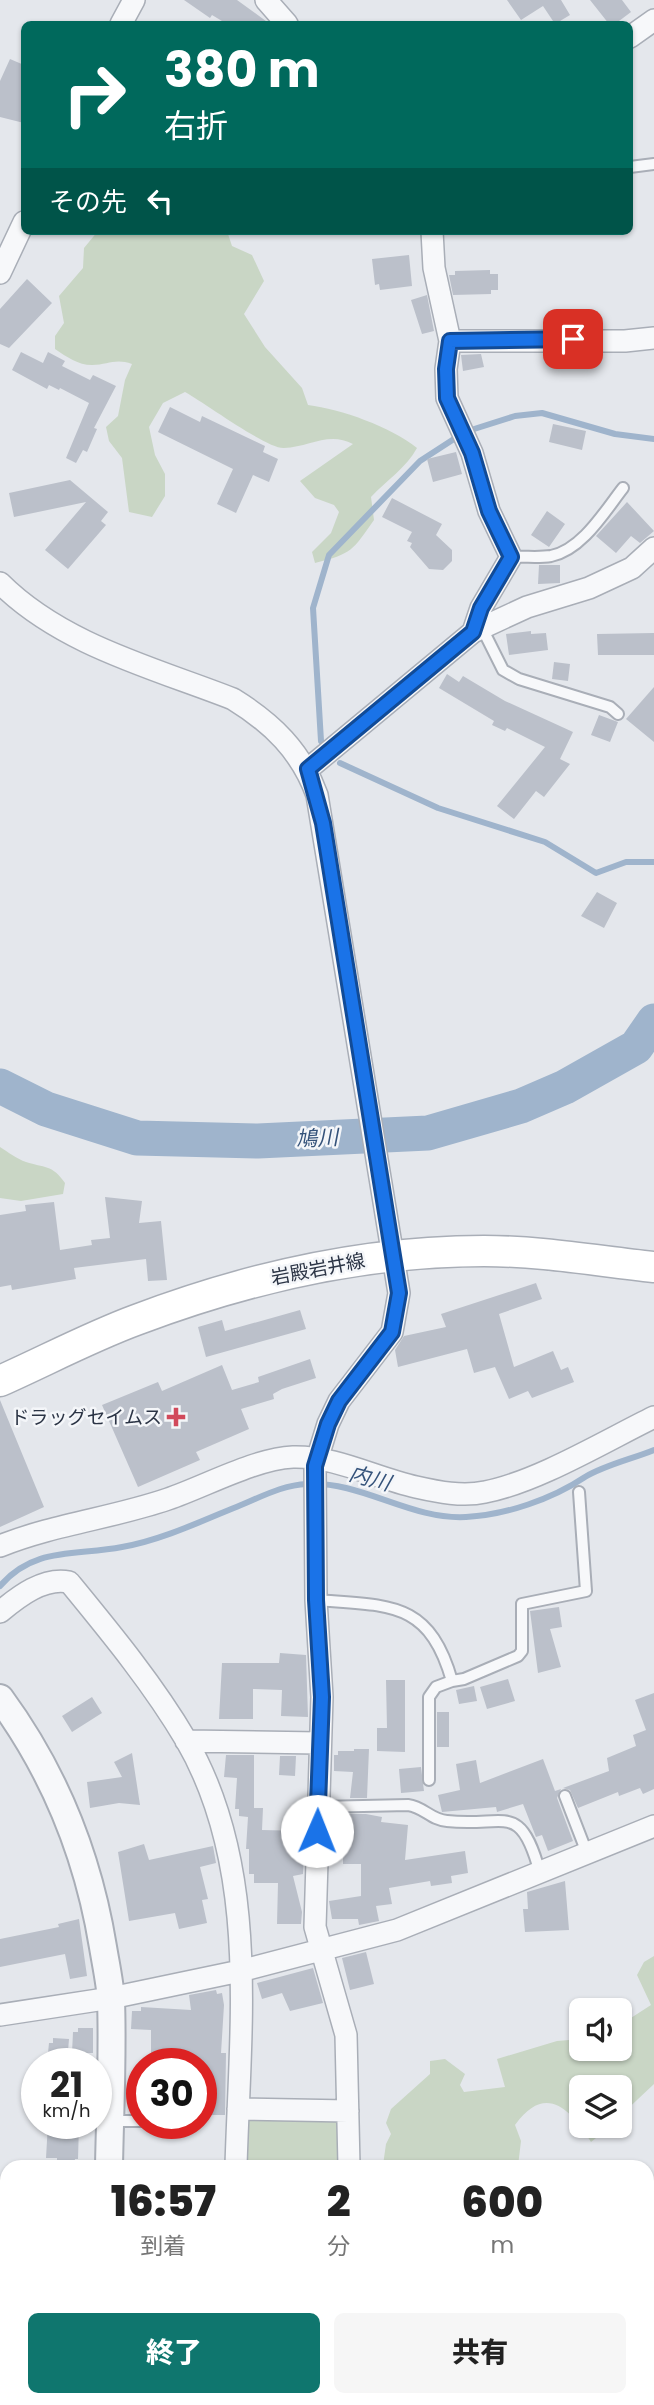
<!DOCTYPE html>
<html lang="ja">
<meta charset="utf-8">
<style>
body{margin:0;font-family:Poppins,"Noto Sans JP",sans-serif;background:#f6f6f6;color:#222;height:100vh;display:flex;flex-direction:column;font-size:26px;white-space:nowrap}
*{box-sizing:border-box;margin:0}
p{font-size:23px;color:#767676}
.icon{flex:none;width:38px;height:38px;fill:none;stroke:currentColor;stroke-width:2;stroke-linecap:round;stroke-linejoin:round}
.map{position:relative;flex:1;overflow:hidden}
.drawer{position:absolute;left:0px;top:2160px;width:654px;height:247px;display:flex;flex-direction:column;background:#fff;border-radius:21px 21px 0 0;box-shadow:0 2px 5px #0004}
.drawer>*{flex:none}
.guide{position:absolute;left:21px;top:21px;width:612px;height:214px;border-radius:10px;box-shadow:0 2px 5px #0004;background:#00695c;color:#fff;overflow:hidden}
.buttons{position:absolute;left:569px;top:1998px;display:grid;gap:14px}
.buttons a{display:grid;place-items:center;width:63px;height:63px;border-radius:10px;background:#fff;box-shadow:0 2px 5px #0004;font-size:35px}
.speed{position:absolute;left:21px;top:2048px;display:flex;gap:14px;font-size:35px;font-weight:700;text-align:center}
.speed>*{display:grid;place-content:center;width:91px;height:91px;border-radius:50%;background:#fff;box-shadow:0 2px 5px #0004;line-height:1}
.speed small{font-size:18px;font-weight:400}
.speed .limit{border:10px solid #d22;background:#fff;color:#111}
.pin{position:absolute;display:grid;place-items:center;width:60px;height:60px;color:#fff;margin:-30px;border-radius:14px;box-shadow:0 4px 10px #0006}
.me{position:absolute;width:77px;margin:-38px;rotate:1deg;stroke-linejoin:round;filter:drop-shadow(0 0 5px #0008)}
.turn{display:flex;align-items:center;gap:24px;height:147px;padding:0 28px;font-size:32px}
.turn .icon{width:91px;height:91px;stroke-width:2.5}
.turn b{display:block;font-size:49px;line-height:60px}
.then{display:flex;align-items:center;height:66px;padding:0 28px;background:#0003;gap:14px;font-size:26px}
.eta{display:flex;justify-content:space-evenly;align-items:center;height:119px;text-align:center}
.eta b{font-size:42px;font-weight:800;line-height:49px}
.primary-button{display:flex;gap:14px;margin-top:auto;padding:14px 28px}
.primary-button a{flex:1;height:80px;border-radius:10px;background:#0f766e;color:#fff;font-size:28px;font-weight:800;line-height:80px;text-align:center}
.primary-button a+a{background:#f6f6f6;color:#222}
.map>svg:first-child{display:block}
</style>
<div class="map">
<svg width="654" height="2405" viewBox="0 0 654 2405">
<rect width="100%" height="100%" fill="#e4e7ec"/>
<path fill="#c9d6c5" d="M98,231H227L232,246L252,255L264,281L244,314L265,347L302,388L308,405C341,409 391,427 417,448C406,468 387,480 371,497L374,520C353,550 352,554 315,563L312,552L331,533L339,512L334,505L315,498L300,481L353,444C329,431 309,447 284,448C267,449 205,403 185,392L163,403L149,427L155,455L165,474V496L152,517L129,512L122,458L109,441L106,427L118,416L125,380L132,364C115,358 108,365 92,365C78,365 67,357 55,349V336L64,323L59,296L83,268L84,248Z
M0,1147C8,1152 17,1159 26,1162C44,1168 52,1164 65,1183L63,1194L21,1201L0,1198Z
M654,1956V2084L620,2116V2088H581V2126H611L591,2142C570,2108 545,2083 515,2125L521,2141L518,2166H421L410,2162L404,2166L383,2165L386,2144L391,2134L386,2123L391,2109L430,2074V2061L445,2059L465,2074L460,2085L464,2092L505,2087L497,2059L557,2041L581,2039V2049H620V2025L651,2005L637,1975L644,1962Z
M249,2115L334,2117L341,2124L344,2166H243Z"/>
<path fill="#9fb4cc" d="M654,2378V2405H624L630,2399H648V2384Z"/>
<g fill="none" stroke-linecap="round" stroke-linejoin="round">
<path stroke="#9fb4cc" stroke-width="6" d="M471,430L515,416L542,413L615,434L654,439
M321,741L313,608L329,555L420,461L457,437
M340,763L438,808L545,842L596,873L626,862H654
M0,1586C34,1546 77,1556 122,1547C162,1540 204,1520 241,1505C263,1496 283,1485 307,1484C362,1481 410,1520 466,1517C506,1515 552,1499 585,1477C605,1465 632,1459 654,1450"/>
<path stroke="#9fb4cc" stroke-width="35" d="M0,1086L46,1109L137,1138L258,1141L428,1133L521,1106L565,1087L636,1047L654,1021"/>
</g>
<path fill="#bbc0ca" d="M184,0H237L270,24H227L212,15L210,18Z
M507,0H561L570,15L555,24L543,6L521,20Z
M590,0H622L631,12L615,24H609Z
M10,59L24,65V123L0,117V81Z
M409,255L412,286L380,290L379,284L375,285L372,259Z
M490,270V274H498V290H491V294L453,295L449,275H455V271Z
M27,279L52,303L9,348L0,344V309Z
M427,295L434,331L422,334L411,300Z
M21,352L43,363L48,352L65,361L62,366L90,380L93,375L116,386L94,428L97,429L87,452L83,450L76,463L66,458L89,403L60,388L59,390L49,385L47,389L12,370Z
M481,354L484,367L463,371L461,355Z
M170,407L200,422L202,416L265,446L263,452L278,459L269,482L253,475L236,513L217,504L233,469L158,432Z
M553,424L586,431L582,450L549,442Z
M456,452L462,474L433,482L427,459Z
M70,480L108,512L101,521L106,525L68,569L45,550L86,502L14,517L9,493Z
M392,498L442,524L436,535L452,550V561L443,570L429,569L410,547L412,543L407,541L412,532L382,517Z
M627,502L654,531L640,543L631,536L616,553L596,536Z
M547,511L565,524L549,547L531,535Z
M539,565H560V583L538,584Z
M531,631V634L546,633L548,650L509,655L506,634Z
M654,633V655H598L597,634Z
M554,662L570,664L568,681L552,679Z
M447,674L459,682L463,676L505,701L573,732L560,759L570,764L544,797L536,791L514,819L497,806L545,747L507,728L505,731L492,725L494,721L439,688Z
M654,687V742L626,719Z
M599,715L618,722L610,742L591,735Z
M597,892L617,903L604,928L581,916Z
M105,1197L142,1201L139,1223L161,1221L167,1280L148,1281L146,1259L74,1268L76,1279L12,1290L11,1285L0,1287V1215L26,1211L25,1205L54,1202L60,1250L92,1245L91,1240L110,1238Z
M536,1283L542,1299L499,1314L514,1367L553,1351L561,1370L568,1367L574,1382L532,1398L528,1391L509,1399L495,1367L474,1373L467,1349L398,1367L395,1350L404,1336L446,1327L441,1314Z
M300,1310L306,1329L206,1357L198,1327L222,1320L225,1331Z
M310,1359L316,1378L282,1389L273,1394L274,1399L241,1409L249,1429L196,1452L200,1460L138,1487L102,1405L158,1382L162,1391L222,1365L232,1390L259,1382L258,1377Z
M0,1400L44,1507L0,1527Z
M559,1607L562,1627L550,1629L561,1667L538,1673L530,1611Z
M280,1653L306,1655L308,1717L281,1716L282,1690L253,1689V1719H219L222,1663H279Z
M508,1679L515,1701L487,1709L480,1687Z
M386,1680H405V1752L377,1751V1728H387Z
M474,1686L477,1701L459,1704L456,1690Z
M654,1693V1789L643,1794L640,1788L619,1796L618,1792L578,1808L570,1790L563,1788L609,1771L607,1758L636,1746L633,1735L646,1730L635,1700Z
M92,1697L102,1713L72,1732L62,1716Z
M437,1712H449V1747H437Z
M354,1749H369L367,1798H350L353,1772L334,1771V1755H338V1751H354Z
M132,1753L140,1805L119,1803L90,1808L87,1782L122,1777L114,1762Z
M226,1755H254V1808H263L262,1830L305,1831L303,1874L293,1876L302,1912L301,1924H277L278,1883H254V1874H249V1849H246L248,1817L239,1816V1809H235L237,1778L224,1777Z
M280,1756H296L295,1776L279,1775Z
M543,1759L555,1791L561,1789L557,1798L573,1841L548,1851L542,1835L536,1837L523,1804L497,1812L496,1807L442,1812L438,1795L460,1790L456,1764L476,1760L480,1783Z
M421,1767L424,1791L401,1793L399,1769Z
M343,1814H366L382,1817L381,1822L408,1825L405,1860L465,1851L468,1873L451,1876L452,1883L431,1886L430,1881L389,1888L392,1904L376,1906L379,1921L359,1925L358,1919H332L329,1901L361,1896V1864H343Z
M144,1844L149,1860L213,1846L216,1863L200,1867L208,1899L202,1900L207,1923L179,1929L175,1913L129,1921L118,1852Z
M565,1881L569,1930L525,1932L523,1909H528L527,1892Z
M79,1919L87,1976L70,1979L65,1954L0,1967V1939L59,1927L58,1924Z
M366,1952L374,1984L350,1990L342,1958Z
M313,1968L323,2003L290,2011L282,1993L262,1999L257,1983Z
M216,1990L217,1994L222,1993L224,2005L221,2053H226L225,2115H208V2073H201V2063H151V2030L131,2029L132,2011H141V2007L191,2010L189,1995Z
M78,2028H93V2053H72L73,2032H78Z
M53,2038L69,2039L67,2063H47L49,2043H53Z
M48,2123L79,2125L78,2159H75L74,2166H57V2158H46Z"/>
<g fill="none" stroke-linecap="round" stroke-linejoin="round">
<g stroke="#a9aeb7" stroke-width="14">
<path id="service" d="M630,167L654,164
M511,557C524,556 538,558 551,556C582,550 605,511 623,488
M482,628L503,670L519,679L610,707L618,714
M316,1600C389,1606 429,1600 452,1681L436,1687L429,1697V1780
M452,1681L464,1679L518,1656L522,1651V1604L586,1591L579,1492
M565,1796L587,1853
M318,1807L408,1805C424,1807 431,1820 447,1821C505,1828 520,1799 540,1873
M109,2121H142"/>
</g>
<g stroke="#a9aeb7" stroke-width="24">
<path id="minor" d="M266,0L287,24
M121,24L134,0
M630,37L654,20
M432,231L434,268L450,341L446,369L447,398L472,453L489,511L511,557L481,608L473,632
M0,273L24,222
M450,341H625L654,338
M0,583C62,645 154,668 233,699C272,723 301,751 317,795L399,1293L392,1332L339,1401L328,1424L315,1466L316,1600L322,1697L315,1927L346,2035L349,2166
M308,769L473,632L527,607L589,588L632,568L654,548
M0,1546C55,1524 113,1518 168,1499C206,1486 254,1459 293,1457C336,1456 375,1478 416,1487C438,1492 463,1497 485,1492C537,1482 605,1441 654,1417
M0,1612C19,1596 44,1577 69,1582C110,1632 153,1684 186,1740C260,1867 240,2026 236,2166
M186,1741L319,1743
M0,2015L111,1998L240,1971L397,1930L654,1826
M238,2109L348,2111
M230,2405V2399
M279,2405L288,2399"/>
</g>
<g stroke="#a9aeb7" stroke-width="30">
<path id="tertiary" d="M0,1698C55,1773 88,1855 103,1947C106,1965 110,1983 111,2000C113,2056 110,2111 109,2166
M106,2405V2399"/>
</g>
<g stroke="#a9aeb7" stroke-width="33">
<path id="secondary" d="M0,1381C45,1361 90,1337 136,1320C247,1278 365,1251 484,1251C542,1251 597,1261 654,1267"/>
</g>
<use href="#service" stroke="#f7f8fa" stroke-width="10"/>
<use href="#minor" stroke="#f7f8fa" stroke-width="21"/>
<use href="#tertiary" stroke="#f7f8fa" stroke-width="26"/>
<use href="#secondary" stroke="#fff" stroke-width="30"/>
</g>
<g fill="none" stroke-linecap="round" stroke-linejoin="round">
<g stroke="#114b97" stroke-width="18">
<path id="route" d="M317,1831L322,1697L316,1600L315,1466L328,1424L339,1401L392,1332L399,1293L323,823L308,769L473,632L481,608L511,557L489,511L472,453L447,398L446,369L450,341L573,339"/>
</g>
<use href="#route" stroke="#1a73e8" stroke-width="12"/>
</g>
<path fill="#d1495b" stroke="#f4f6f9" stroke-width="2.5" d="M172.5 1406.5h7v7h7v7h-7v7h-7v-7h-7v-7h7z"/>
<g text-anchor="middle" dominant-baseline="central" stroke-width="5" stroke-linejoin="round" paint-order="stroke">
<g font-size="19" fill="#2b3445" stroke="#f4f6f9">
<text transform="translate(318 1269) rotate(-11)">岩殿岩井線</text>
</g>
<g font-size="19" fill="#2b3445" stroke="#f4f6f9" text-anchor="end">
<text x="162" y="1417">ドラッグセイムス</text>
</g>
<g font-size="21" font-style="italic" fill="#34527a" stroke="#f4f6f9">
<text transform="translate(317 1138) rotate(-3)">鳩川</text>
<text transform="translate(370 1478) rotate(15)">内川</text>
</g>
</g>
</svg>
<div class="buttons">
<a><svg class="icon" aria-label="sound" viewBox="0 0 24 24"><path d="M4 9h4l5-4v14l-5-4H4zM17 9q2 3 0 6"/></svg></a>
<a><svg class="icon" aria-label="layers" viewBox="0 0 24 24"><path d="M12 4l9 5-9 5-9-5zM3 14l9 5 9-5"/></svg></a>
</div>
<div class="speed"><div>21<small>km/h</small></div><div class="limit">30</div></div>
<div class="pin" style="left:573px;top:339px;background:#d93025"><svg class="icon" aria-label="arrive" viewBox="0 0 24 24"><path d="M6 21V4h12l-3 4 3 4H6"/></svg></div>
<svg class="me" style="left:317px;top:1831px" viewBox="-20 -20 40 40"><circle r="19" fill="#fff"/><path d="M0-13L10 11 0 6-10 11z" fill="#1a73e8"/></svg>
<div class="guide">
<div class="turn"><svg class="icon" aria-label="right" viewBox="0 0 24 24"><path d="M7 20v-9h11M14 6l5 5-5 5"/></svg><div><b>380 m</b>右折</div></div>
<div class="then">その先<svg class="icon" aria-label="left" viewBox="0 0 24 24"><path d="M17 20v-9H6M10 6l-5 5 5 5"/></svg></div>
</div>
<section class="drawer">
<div class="eta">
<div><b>16:57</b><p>到着</p></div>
<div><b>2</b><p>分</p></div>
<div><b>600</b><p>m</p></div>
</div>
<div class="primary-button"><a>終了</a><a>共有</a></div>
</section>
</div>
